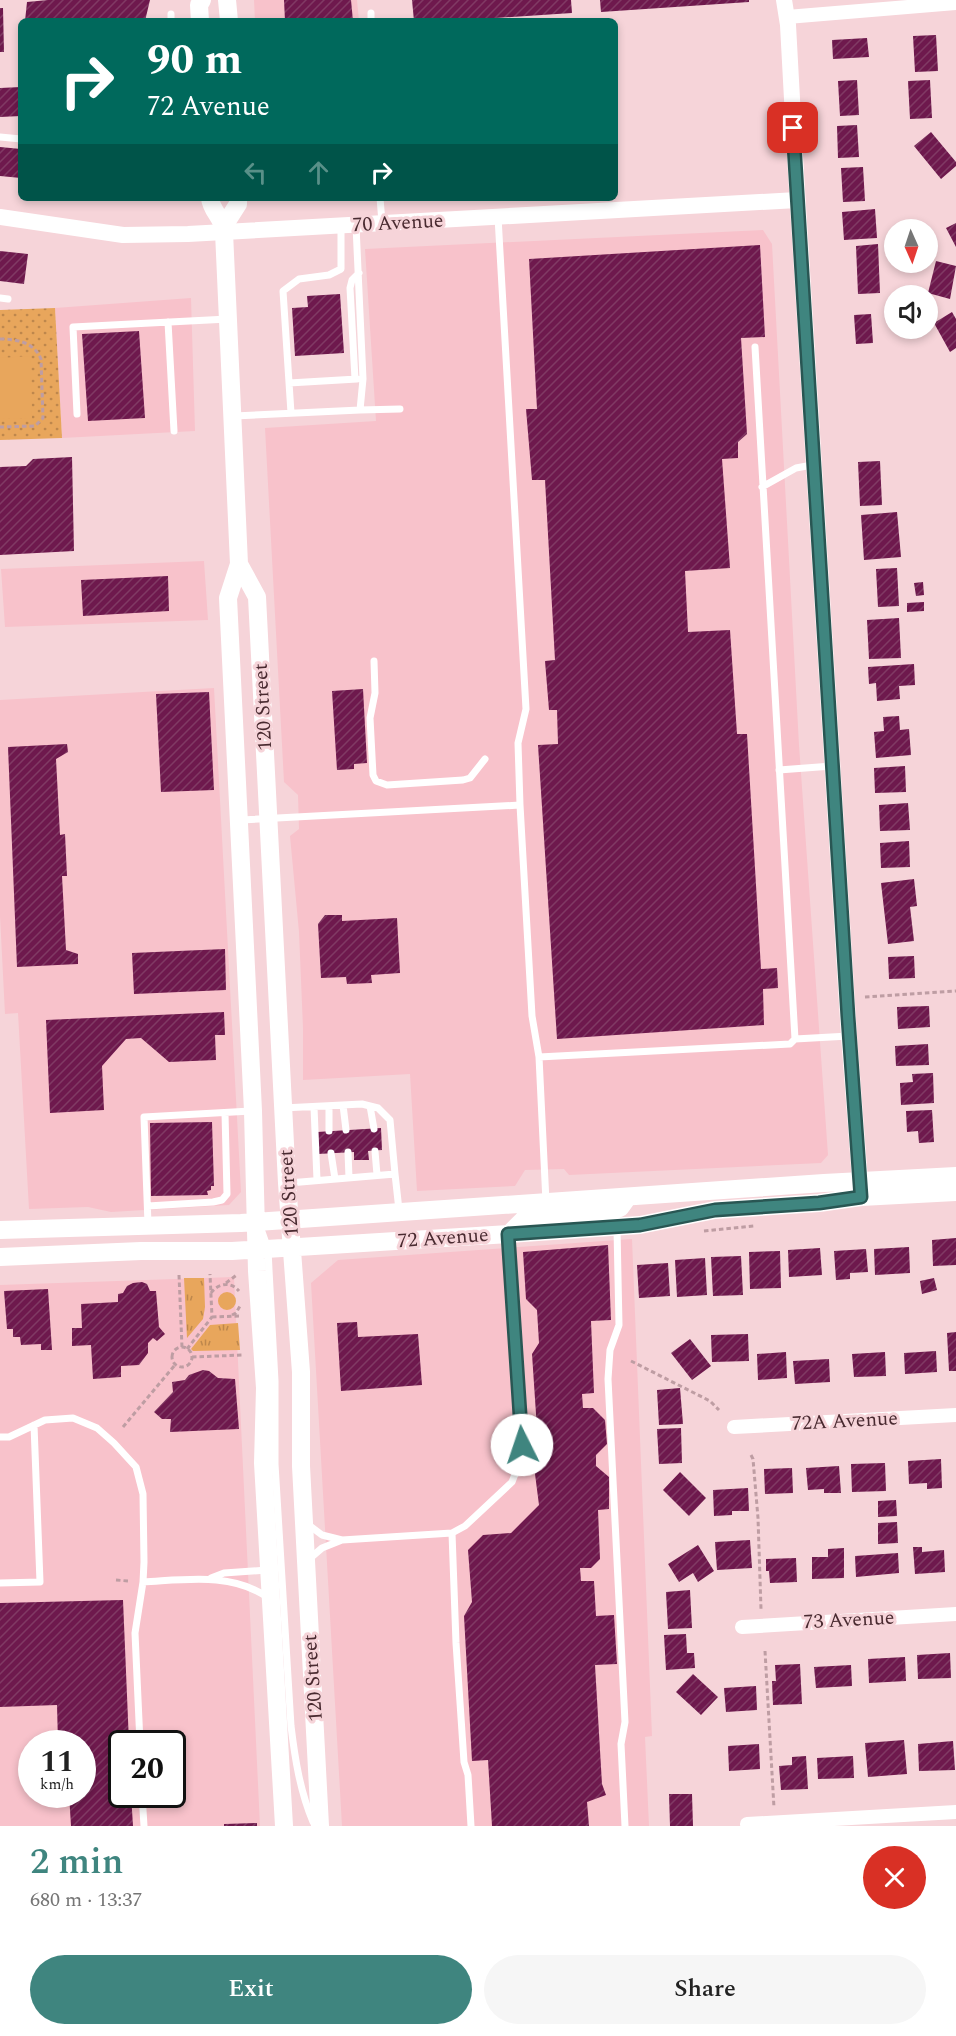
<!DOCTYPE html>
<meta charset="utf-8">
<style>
body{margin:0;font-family:Spectral,serif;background:#f6f6f6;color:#222;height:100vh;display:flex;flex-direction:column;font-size:22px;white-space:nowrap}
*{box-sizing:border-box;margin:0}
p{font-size:20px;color:#767676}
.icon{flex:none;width:33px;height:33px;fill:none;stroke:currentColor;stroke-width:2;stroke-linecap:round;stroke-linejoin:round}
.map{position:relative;height:1826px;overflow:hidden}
.details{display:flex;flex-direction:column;background:#fff;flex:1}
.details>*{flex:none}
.guide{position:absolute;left:18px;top:18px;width:600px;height:183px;border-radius:9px;box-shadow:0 3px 9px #0003;background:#00695c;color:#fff;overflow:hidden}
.needle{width:39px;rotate:177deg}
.fabs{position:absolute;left:884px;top:219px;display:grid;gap:12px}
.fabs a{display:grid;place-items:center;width:54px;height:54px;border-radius:50%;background:#fff;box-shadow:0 3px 9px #0003;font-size:30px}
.speed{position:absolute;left:18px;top:1730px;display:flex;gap:12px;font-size:30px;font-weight:700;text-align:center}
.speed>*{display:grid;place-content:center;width:78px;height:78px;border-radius:50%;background:#fff;box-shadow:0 3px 9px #0003;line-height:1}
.speed small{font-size:15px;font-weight:400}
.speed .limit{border:3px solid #111;border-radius:9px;background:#fff;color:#111}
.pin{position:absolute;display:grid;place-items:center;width:51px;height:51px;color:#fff;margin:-26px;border-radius:12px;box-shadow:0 3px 9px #0006}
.me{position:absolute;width:66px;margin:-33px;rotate:356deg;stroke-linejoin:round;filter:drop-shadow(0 0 4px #0008)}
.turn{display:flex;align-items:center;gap:21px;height:126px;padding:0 30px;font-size:27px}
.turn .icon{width:78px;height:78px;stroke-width:2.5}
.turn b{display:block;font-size:42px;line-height:51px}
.lanes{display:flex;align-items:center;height:57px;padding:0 30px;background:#0003;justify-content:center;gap:30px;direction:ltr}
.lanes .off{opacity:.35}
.round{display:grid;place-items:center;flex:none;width:63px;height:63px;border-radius:32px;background:#f6f6f6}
.headline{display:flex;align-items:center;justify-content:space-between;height:102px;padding:0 30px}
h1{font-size:36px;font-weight:600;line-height:45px;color:#3f857f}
.action{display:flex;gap:12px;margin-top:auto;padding:12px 30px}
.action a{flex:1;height:69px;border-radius:36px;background:#3f857f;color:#fff;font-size:24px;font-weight:600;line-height:69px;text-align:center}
.action a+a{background:#f6f6f6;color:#222}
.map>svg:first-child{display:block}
</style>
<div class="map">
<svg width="956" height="1826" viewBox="0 0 956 1826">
<defs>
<pattern id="grass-tufts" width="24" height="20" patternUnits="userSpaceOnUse" patternTransform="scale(1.5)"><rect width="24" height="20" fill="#e8a65c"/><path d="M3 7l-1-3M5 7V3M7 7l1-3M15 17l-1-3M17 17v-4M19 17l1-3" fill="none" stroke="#be874c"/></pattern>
<pattern id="park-dots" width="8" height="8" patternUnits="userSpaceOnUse" patternTransform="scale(1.5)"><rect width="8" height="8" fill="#e8a65c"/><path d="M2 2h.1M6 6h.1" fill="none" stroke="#be874c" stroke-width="1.8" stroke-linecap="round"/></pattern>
<pattern id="building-hatch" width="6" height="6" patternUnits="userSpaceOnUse" patternTransform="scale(1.5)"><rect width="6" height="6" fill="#6e194d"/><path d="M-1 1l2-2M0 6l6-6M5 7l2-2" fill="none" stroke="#803a64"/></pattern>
</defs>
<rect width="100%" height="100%" fill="#f6d4d9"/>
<path fill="#f8c2cb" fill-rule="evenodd" d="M254,0H357L359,21H255Z
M763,230L772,244L799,745L828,1155L821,1163L569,1175L564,1169L525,1170L515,1186L417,1191L410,1074L303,1080V1028L299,932L290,836L299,829L298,795L284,782L265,428L376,421L365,249Z
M191,298L195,431L62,438L55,308Z
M204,561L208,620L5,627L1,569Z
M214,688L241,1192L229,1205L111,1212L88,1207L29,1209L18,1013L5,1014L0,916V700Z
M632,1239L652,1736L645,1737L649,1826H342L311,1283L338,1260Z
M234,1277L260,1826H0V1285ZM32,1743H82V1794H32ZM122,1743H172V1794H122Z"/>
<path fill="url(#grass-tufts)" d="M184,1278H204L205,1307L203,1319L187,1338Z
M238,1323L240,1350L193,1351L191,1349L210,1325Z"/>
<path fill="url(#park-dots)" d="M55,308L62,438L0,440V310Z"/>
<path fill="#e8a65c" d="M30,356L32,418L0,419V358Z
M218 1301a9 9 0 1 1 18 0a9 9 0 1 1-18 0Z"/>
<path fill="url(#building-hatch)" d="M48,0H150L145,21H25L27,2Z
M284,0H351L353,21H285Z
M412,0H571L572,13L450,21H414Z
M600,0H749V2L601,12Z
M0,8H3L4,52H0Z
M936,35L938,71L915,72L913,36Z
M867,38L869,57L833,59L832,40Z
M857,80L859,115L840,116L838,81Z
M930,80L932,118L910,119L908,81Z
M21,87V116L0,117V88Z
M857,125L859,157L838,158L837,126Z
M931,132L956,162V166L941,179L914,146Z
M0,147L21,149V178L0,176Z
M863,167L865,201L843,202L841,168Z
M875,209L877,238L844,240L842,212Z
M956,223V247L946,228Z
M878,244L880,293L858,294L856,246Z
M760,245L765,337L741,338L747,434L738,442V458L722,459L730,568L685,571L688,632L730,630L737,734H747L761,969L777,968L778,988L763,989L764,1025L557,1039L538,745L558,744L557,710H549L545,661L555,660L545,480H532L526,409H537L529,259Z
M0,251L28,254L24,284L0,281Z
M936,261L956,266L950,299L928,293Z
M340,294L344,353L295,356L292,308L308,307L307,296Z
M952,312L956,319V348L950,352L934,323Z
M871,314L873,343L856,344L854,315Z
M139,331L145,418L88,421L82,334Z
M72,457L74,551L0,555V467L26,466L33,459Z
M880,461L882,505L860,506L858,462Z
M897,512L901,557L864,560L861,515Z
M897,568L899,606L878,607L876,569Z
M168,576L169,611L83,616L81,580Z
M923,582L924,595L916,596L914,583Z
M924,602V611L907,612V603Z
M899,618L901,658L869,659L867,620Z
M914,664L915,685L899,686L900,699L877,701L876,683L869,684L868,667Z
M363,689L367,763L354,764V769L337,770L332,691Z
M209,692L214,790L161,792L156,694Z
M899,716L900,730L909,729L911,755L876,758L874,732L884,731L883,717Z
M67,744L68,752L56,759L60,835L65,834L67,876H62L66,950L78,954V964L17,967L8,747Z
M905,766L906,792L875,793L874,768Z
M908,803L910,830L880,831L879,805Z
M909,841L910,867L881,868L880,843Z
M914,879L917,906L910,907L914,941L888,944L881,883Z
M325,915H342V921L397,918L400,973L371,975L372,983L347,984L346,977L321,978L318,924Z
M225,949L226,990L134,994L132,953Z
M914,956L915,978L889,979L888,957Z
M929,1006L930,1027L898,1029L897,1007Z
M224,1012L225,1035H215L216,1060L169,1062L141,1038L126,1039L102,1066L104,1110L50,1113L46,1020Z
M928,1044L929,1065L896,1066L895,1046Z
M933,1073L934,1103L901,1105L900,1083L913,1082L912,1074Z
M932,1110L934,1142L919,1143L918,1131L907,1132L906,1111Z
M212,1122L214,1186H211V1190L207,1191L208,1195L151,1196L150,1123Z
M381,1128L382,1150L368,1151L369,1160H354V1152L318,1154L317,1132Z
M956,1238V1265L933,1266L932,1240Z
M608,1245L611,1320L591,1321L594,1393L582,1394L583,1408H593L605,1420L607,1444L596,1455V1466L609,1477V1509L598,1510L600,1559L591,1568H580L581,1581H594L596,1616L614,1615L617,1664L595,1665L602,1784L606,1795L587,1802L589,1826H492L488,1760L472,1761L464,1616L472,1602L468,1550L483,1535L511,1533L539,1505L535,1474L539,1459L532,1354L539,1343L537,1310L526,1299L523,1252Z
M909,1247L910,1273L875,1275L874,1249Z
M820,1248L822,1275L789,1277L788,1250Z
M866,1249L868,1272L850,1273V1279L836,1280L834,1251Z
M780,1251L781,1288L750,1289L749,1252Z
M741,1256L743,1295L713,1296L711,1257Z
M705,1258L707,1295L677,1297L675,1260Z
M668,1263L670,1296L639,1298L637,1265Z
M934,1278L937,1290L922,1294L920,1281Z
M142,1282L147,1284L150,1291H156L159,1327L165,1334L157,1341L153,1338L148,1343V1353L139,1365L121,1366V1377L93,1379L91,1345L72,1346V1328H82L81,1304L118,1302V1294L123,1293L127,1286L133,1283Z
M48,1289L52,1350H41V1344L21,1345L20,1337H13V1329H7L4,1291Z
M357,1322L358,1337L418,1334L422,1385L341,1391L337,1323Z
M956,1332V1371H949L947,1333Z
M748,1334L749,1361L712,1362L711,1335Z
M690,1339L711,1366L692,1380L671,1353Z
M936,1351L937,1372L905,1374L904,1353Z
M786,1352L787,1378L758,1380L757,1354Z
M885,1352L886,1376L854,1377L852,1354Z
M829,1359L830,1382L795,1384L793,1361Z
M203,1370L209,1371L218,1378L235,1379L239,1429L170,1432L171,1419H162L154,1412L173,1392L172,1382L185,1380L189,1375Z
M680,1388L683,1424L659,1425L657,1390Z
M681,1428L682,1463L659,1464L657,1429Z
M941,1459L942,1488L927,1489V1483L909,1484L908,1461Z
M885,1463L886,1491L852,1492L851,1464Z
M839,1466L841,1493H824V1489L808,1490L806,1468Z
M792,1468L793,1493L765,1494L764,1469Z
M680,1472L706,1498L689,1516L663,1490Z
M748,1488L749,1511H732V1515L714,1516L713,1490Z
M896,1500L897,1516L878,1517V1501Z
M897,1522L898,1543L878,1544V1523Z
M750,1540L752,1568L717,1570L715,1542Z
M698,1545L714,1571L698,1582L693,1573L679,1582L668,1564Z
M913,1547H922V1552L944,1550L945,1572L915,1574Z
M844,1548V1578L812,1579V1557H828V1549Z
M898,1553L899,1573L856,1577L855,1556Z
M796,1558L797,1582L770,1583L769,1571H766V1559Z
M690,1590L692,1628L668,1629L666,1592Z
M123,1600L129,1743H122V1794H131L133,1826H71L69,1794H82V1743H58L57,1705L0,1707V1603Z
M686,1634L687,1653H694L695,1668L666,1670L664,1635Z
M950,1653L951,1678L918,1679L917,1655Z
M905,1657L906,1681L869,1683L868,1659Z
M800,1664L802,1704L773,1705L772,1681H776L775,1665Z
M851,1665L852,1686L816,1688L814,1667Z
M693,1674L718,1697L701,1715L676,1692Z
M756,1686L757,1710L726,1712L724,1688Z
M904,1740L907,1774L868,1777L865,1743Z
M953,1741L955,1770L919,1771L918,1744Z
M759,1744L760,1769L729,1771L728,1746Z
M806,1756L808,1789L781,1790L779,1766L792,1765V1757Z
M853,1756L854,1778L818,1779L817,1758Z
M669,1794H692L693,1826H670Z
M257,1823V1826H224V1824Z"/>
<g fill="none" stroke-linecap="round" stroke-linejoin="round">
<path stroke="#be9da3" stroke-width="3" stroke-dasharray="4.5 3" stroke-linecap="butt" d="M0,339C16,339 34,342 41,359L43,418L35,426L0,427
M865,997L956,991
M704,1231L754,1226
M179,1275L182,1347
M226,1283L238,1274
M211,1293C218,1283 231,1281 239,1291
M232,1315L236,1313L240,1306
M212,1317L240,1316
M172 1357a10 10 0 1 1 20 0a10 10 0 1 1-20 0Z
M187,1349L212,1317L210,1274
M192,1357L243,1355
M631,1361L710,1401L719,1410
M123,1427L175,1365
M751,1455L753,1459L758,1518L761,1609
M116,1580L128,1581
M765,1651L774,1808"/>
<path stroke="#fff" stroke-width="7" d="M371,13V21
M171,14V21
M0,137L21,139
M380,198L382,222
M498,217L526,709L518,743L520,805L532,1016L539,1057L546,1202
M0,298L8,299
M168,322L174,431
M755,347L795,1039
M355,379L350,288L352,280L359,273
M289,383L357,379
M360,410L400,409
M291,413L283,291L299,279L329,275L341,269V227
M77,414L73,327L228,319
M234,416L360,410L363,379L356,226
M762,487L796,468L812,465
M374,661L375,693L370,718L373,775L376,781L387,785L463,780L470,778L485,759
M779,770L832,766
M241,820L520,805
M539,1057L790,1044L795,1039L849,1036
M343,1105L346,1130
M329,1106V1131
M370,1106L374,1129
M314,1107L317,1180
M283,1108L362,1104L378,1108L390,1120L395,1174
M375,1151L377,1175
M348,1152L349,1178
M331,1153L335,1179
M289,1183L395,1174L399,1210
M148,1206L213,1202L222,1200L227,1194L225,1113
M148,1224L144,1117L251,1111
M261,1229L268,1249L269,1270L275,1381V1464L291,1726C295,1759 300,1791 313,1822
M617,1229L619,1325L610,1350L608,1379L625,1722L621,1744L625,1826
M0,1437H9L45,1420L73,1418L97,1428L114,1443L136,1467L143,1494L144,1562L143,1582C184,1580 231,1572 267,1597
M306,1523L322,1535L342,1540L452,1533
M308,1560L322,1548L342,1540
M211,1578L224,1573L267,1570
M0,1583L40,1582L34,1425
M140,1743L135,1633L143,1582
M142,1794L144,1826
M471,1826L468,1775L464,1762L456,1643L452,1533L465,1526L512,1482L522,1456L509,1236"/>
<path stroke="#fff" stroke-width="14" d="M787,17L956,3
M734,1427L956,1415
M742,1627L956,1614
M747,1824L956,1812"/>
<path stroke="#fff" stroke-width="16" d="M784,0L788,25L796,173L849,1036L861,1193
M0,217L123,235L188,234L797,200"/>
<path stroke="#fff" stroke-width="18" d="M227,0L229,21
M200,21L199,5L202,0
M210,198C211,211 224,219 224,232L239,564L228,598L253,1111L257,1271L265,1388L263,1463L284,1826
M224,226L238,204V198
M239,564L257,597L287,1183L301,1372V1466L320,1826
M0,1230L241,1223L824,1183L956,1176
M509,1234L524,1219L598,1213L620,1208L628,1197
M0,1257L141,1251H232L509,1234L640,1225L715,1210L819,1203L861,1197L956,1192"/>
</g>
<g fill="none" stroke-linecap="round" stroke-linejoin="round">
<g stroke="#295653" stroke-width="15">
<path id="route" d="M522,1445L508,1234L640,1225L715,1210L819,1203L861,1197L848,1017L793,128"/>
</g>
<use href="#route" stroke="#3f857f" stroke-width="10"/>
</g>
<g text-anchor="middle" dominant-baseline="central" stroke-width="6" stroke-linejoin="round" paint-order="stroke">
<g font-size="20" fill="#492a30" stroke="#f6d4d9">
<text transform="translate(398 223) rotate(-3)">70 Avenue</text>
<text transform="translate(263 707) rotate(-93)">120 Street</text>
<text transform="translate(289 1193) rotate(-94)">120 Street</text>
<text transform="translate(443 1238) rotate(-4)">72 Avenue</text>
<text transform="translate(845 1421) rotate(-3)">72A Avenue</text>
<text transform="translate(849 1620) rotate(-3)">73 Avenue</text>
<text transform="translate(313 1678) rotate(-94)">120 Street</text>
</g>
</g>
</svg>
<div class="fabs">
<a><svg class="needle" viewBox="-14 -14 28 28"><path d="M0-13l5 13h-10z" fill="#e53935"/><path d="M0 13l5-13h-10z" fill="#767676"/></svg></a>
<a><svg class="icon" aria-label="sound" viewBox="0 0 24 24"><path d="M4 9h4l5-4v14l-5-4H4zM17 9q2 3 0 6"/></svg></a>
</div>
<div class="speed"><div>11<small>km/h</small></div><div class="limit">20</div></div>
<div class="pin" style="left:793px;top:128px;background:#d93025"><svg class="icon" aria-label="arrive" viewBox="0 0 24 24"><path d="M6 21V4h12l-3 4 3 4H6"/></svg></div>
<svg class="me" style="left:522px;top:1445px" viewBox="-20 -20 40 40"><circle r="19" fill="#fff"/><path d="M0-13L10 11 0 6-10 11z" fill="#3f857f"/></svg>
<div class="guide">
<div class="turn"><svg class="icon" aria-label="right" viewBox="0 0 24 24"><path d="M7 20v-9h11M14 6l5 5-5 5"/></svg><div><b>90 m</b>72 Avenue</div></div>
<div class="lanes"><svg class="icon off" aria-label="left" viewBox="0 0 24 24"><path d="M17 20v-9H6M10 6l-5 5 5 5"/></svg><svg class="icon off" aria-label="ahead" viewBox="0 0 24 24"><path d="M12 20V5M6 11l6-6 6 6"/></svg><svg class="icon" aria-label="right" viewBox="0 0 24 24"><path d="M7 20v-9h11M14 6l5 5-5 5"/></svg></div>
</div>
</div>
<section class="details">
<div class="headline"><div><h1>2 min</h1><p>680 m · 13:37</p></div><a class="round" style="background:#d93025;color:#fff"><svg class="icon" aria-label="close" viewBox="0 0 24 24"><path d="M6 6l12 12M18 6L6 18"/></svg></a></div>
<div class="action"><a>Exit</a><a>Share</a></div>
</section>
